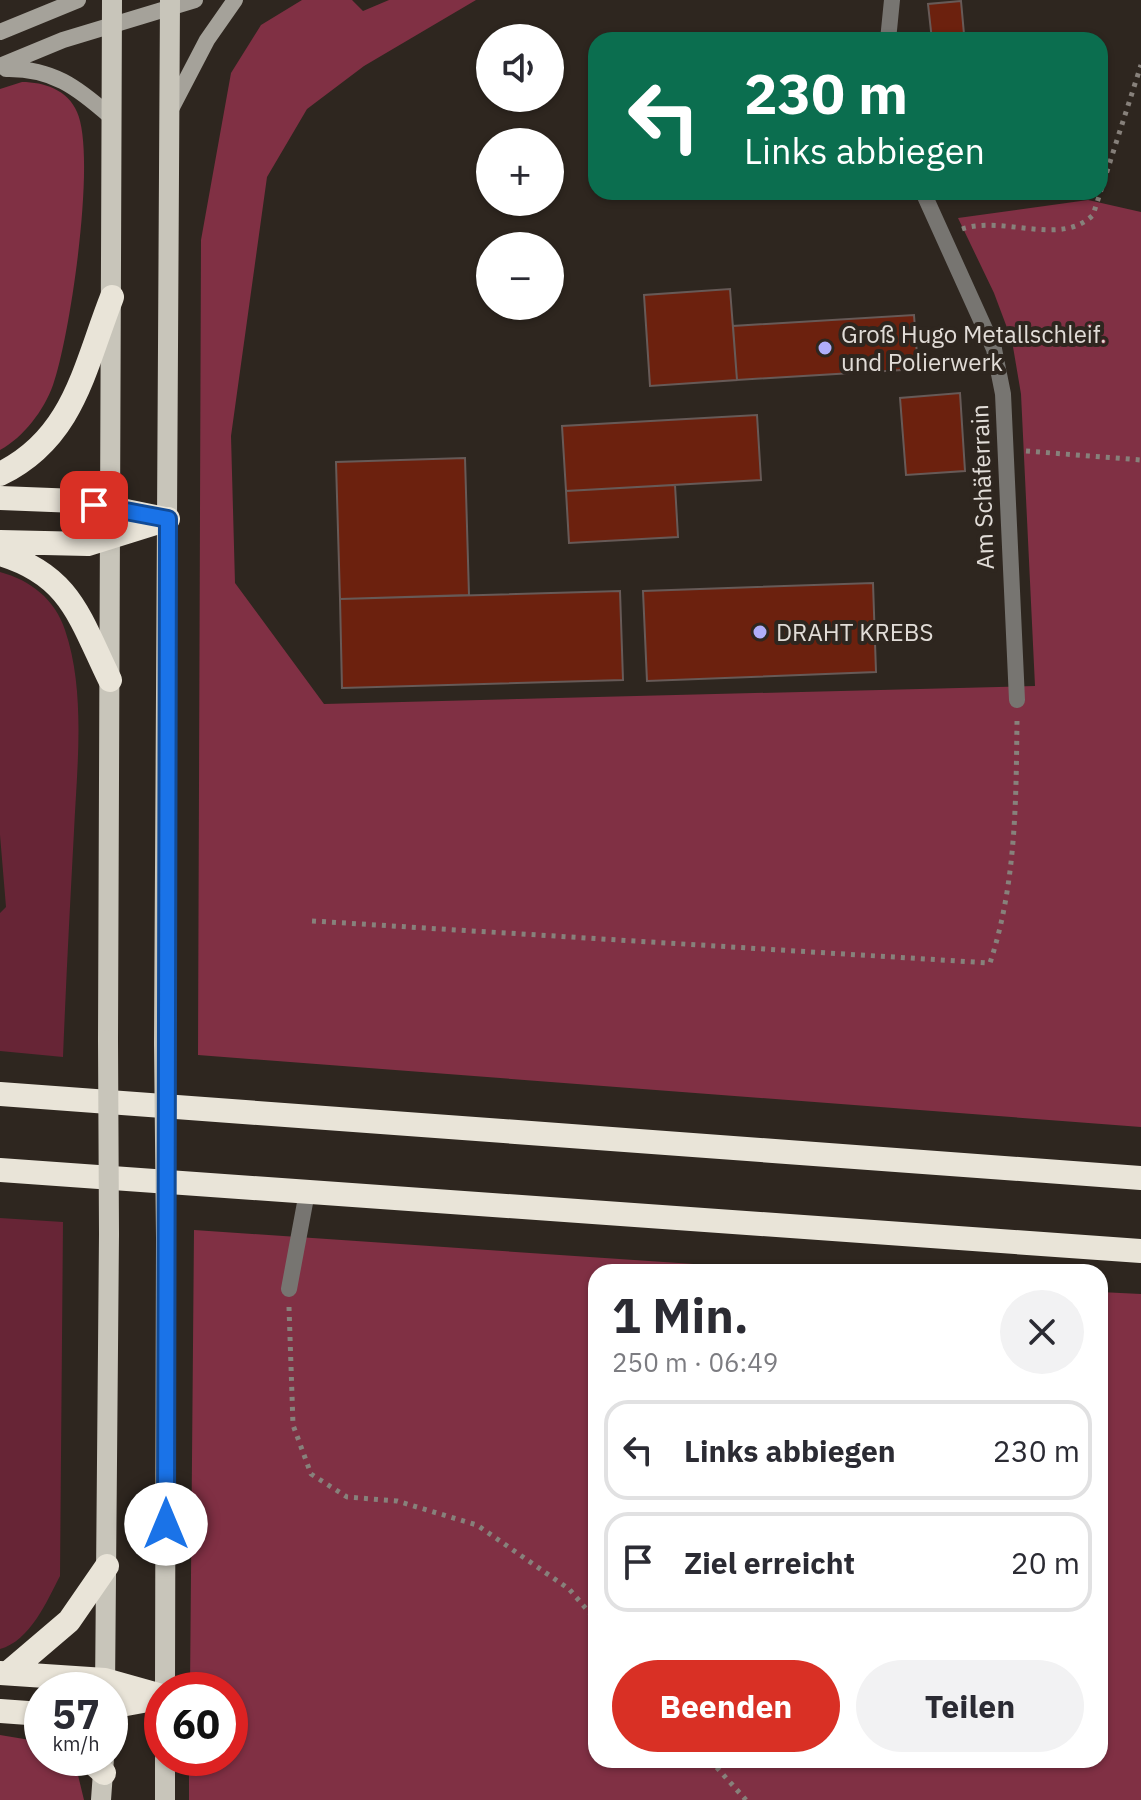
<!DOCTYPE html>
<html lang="de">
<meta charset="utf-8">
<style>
body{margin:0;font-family:"IBM Plex Sans",sans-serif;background:#f2f2f3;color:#2b2b33;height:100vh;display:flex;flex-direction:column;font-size:30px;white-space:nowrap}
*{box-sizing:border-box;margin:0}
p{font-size:26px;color:#7c7c81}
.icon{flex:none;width:44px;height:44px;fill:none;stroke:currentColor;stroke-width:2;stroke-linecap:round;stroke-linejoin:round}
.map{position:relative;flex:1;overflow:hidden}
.side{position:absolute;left:588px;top:1264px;width:520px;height:504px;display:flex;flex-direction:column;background:#fff;border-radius:24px;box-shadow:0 2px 6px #0004}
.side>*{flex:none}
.hud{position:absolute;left:588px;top:32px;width:520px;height:168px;border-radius:24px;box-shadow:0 2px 6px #0004;background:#0b6e4f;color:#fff;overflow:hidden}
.controls{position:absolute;left:476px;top:24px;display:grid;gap:16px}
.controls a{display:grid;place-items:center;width:88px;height:88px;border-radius:50%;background:#fff;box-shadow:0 2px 6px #0004;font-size:40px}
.speed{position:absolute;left:24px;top:1672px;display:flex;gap:16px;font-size:40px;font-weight:700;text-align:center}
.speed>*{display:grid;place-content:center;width:104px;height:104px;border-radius:50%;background:#fff;box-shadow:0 2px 6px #0004;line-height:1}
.speed small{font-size:20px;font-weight:400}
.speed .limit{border:12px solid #d22;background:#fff;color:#111}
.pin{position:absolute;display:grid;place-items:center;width:68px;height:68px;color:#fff;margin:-34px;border-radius:16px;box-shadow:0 4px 12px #0006}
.me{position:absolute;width:88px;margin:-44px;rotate:0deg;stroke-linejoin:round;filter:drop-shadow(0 0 6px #0008)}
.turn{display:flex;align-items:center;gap:28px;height:168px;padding:0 24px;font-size:36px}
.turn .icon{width:104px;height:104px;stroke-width:2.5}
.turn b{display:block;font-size:56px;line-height:68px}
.round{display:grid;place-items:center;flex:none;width:84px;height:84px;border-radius:42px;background:#f2f2f3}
.overview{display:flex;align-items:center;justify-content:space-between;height:136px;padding:0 24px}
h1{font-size:48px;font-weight:700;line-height:60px}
.action{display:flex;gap:16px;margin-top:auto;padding:16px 24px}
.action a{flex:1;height:92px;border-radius:48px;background:#d93025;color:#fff;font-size:32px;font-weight:700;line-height:92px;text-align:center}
.action a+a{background:#f2f2f3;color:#2b2b33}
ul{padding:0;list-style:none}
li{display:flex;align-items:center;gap:24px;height:100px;margin:0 16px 12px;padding:0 8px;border:4px solid #e1e1e2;border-radius:24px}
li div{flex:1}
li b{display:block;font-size:30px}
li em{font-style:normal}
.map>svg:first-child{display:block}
</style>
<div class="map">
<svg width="1141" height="1800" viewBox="0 0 1141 1800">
<rect width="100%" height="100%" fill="#2e261f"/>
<path fill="#672536" d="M0,572C30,580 55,599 65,630C86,692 77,767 74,831C70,906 66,981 63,1057L0,1051V913L6,907L0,835Z
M0,1218L63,1222L60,1576C47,1601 30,1641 0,1649Z"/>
<path fill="#803044" d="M302,0H352L363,11L389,0H476L364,66L307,109L267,177L231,436L235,583L324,704L1035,686L1021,394L1012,341L994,293L958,218L1088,200L1141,212V1127L198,1055L201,240L231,73L261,25Z
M22,82C44,82 68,90 77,112C97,156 70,337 53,385C44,410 24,437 0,450V89Z
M194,1230L810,1272H596V1760H1100V1292L1141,1294V1800H189V1758H230V1690H190Z
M0,1735L42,1742V1758H67L77,1771L84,1800H0Z"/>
<path fill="#6c210e" stroke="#675a57" stroke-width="2" d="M961,1L964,34L978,33V40H932L928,4Z
M730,289L737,380L650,386L644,295Z
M914,315L918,369L737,380L733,326Z
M960,393L965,471L906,475L900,398Z
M757,415L761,480L566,491L562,426Z
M465,458L469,595L340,599L336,462Z
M675,485L678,537L569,543L566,491Z
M873,583L876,672L647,681L643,591Z
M620,591L623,680L342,688L340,599Z"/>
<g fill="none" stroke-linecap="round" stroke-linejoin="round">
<path stroke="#87817b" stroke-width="5" stroke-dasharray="4 6" stroke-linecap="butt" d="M962,229C1003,215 1061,247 1093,215L1141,65
M1026,451L1141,460
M312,921L990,963C1016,884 1016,803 1017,721
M289,1307L293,1425L311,1474L347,1497L397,1501L477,1525L569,1589L596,1620
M710,1760L746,1800"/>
<path stroke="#777571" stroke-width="16" d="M289,1289L307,1192"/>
<path stroke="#777571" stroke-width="16" d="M888,40L892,0
M923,192L994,349L1003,394L1017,700"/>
<path stroke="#a5a29a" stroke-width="16" d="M0,32L78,0
M0,66L63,40L195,0
M6,69C52,68 77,87 111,117
M170,111L207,40L235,0"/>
<path stroke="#c8c5ba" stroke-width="20" d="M108,1040L112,0
M164,1043L170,0
M105,1690L109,1234
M165,1690L166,1238
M101,1800L104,1758
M165,1800V1758"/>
<path stroke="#e9e4d8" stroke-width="24" d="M0,474C74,438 84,368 112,297
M0,498L77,501L165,519
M0,542L88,544L168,519
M0,554C71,575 80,619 110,680
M0,1094L1141,1178
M0,1170L1141,1251
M0,1673L105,1680L162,1696
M8,1673L69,1621L107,1566
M110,1707L159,1698
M0,1711L42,1714
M87,1758L104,1773"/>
<path stroke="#c8c5ba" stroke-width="20" d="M108,1040L109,1234
M164,1043L166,1238"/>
</g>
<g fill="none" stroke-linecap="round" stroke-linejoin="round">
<g stroke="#114b97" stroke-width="20">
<path id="route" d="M94,505L168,519L166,1524"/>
</g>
<use href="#route" stroke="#1a73e8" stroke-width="14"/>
</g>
<g fill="#b0aefa" stroke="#2e261f" stroke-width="3">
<circle cx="825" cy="348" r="8"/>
<circle cx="760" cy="632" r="8"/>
</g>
<g text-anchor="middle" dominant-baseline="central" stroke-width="8" stroke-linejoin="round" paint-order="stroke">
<g font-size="24" fill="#e1dcd7" stroke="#2e261f" text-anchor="start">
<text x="841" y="334">Groß Hugo Metallschleif.<tspan x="841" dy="28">und Polierwerk</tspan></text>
<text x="776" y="632">DRAHT KREBS</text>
</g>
<g font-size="24" fill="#e1dcd7" stroke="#2e261f">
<text transform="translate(982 487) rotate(-92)">Am Schäferrain</text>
</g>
</g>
</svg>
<div class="controls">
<a><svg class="icon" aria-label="sound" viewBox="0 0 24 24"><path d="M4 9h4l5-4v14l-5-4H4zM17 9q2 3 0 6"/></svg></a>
<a>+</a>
<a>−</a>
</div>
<div class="speed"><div>57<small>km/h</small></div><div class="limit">60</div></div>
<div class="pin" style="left:94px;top:505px;background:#d93025"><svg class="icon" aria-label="arrive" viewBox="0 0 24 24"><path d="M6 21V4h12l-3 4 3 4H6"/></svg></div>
<svg class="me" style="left:166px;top:1524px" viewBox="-20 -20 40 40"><circle r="19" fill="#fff"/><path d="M0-13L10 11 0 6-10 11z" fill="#1a73e8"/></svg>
<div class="hud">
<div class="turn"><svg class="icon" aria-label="left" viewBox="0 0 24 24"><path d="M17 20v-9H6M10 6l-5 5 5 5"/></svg><div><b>230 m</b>Links abbiegen</div></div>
</div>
<section class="side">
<div class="overview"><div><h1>1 Min.</h1><p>250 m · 06:49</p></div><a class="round"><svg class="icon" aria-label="close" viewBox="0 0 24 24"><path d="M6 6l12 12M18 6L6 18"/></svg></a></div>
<ul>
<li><svg class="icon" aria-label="left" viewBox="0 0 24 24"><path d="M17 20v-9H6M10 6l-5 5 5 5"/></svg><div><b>Links abbiegen</b></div><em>230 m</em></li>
<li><svg class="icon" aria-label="arrive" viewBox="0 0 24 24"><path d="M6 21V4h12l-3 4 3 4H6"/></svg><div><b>Ziel erreicht</b></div><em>20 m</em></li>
</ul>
<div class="action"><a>Beenden</a><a>Teilen</a></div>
</section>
</div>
